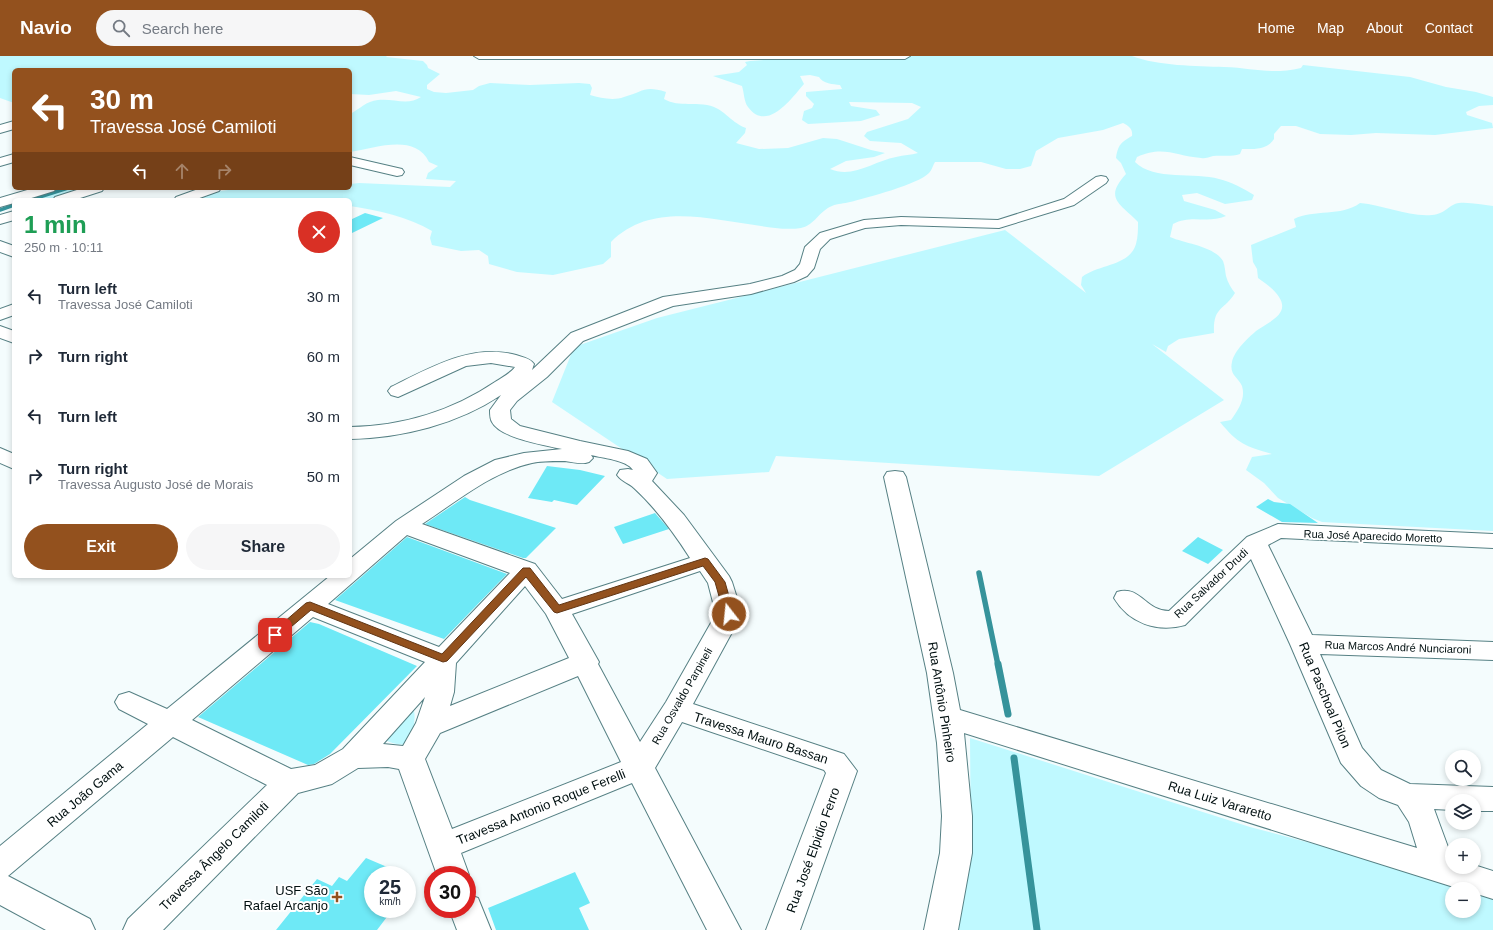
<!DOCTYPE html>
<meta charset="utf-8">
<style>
body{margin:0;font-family:Helvetica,sans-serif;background:#f6f6f7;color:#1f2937;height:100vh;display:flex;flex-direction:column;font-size:15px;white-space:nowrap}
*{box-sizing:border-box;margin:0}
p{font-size:13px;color:#747a83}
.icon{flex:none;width:22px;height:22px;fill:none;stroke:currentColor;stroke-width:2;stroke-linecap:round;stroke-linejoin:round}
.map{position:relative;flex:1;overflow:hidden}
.details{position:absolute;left:12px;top:142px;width:340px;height:380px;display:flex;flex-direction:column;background:#fff;border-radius:6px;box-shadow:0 2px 6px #0003}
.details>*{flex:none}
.banner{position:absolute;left:12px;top:12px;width:340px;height:122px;border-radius:6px;box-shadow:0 2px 6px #0003;background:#93511e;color:#fff;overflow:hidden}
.buttons{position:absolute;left:1445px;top:694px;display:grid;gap:8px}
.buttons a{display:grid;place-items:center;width:36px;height:36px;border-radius:50%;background:#fff;box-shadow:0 2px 6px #0003;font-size:20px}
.speed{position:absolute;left:364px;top:810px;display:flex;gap:8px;font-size:20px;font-weight:700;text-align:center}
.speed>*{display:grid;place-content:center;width:52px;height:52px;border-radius:50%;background:#fff;box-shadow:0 2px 6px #0003;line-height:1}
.speed small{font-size:10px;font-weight:400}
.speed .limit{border:6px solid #d22;background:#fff;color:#111}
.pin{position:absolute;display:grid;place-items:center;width:34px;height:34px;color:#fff;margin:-17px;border-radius:8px;box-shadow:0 2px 6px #0006}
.me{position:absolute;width:44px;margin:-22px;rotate:344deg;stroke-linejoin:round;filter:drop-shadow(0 0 3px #0008)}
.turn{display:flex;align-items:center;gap:14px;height:84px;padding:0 12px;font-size:18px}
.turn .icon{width:52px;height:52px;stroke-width:2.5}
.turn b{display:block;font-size:28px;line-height:34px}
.lanes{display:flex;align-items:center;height:38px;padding:0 12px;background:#0003;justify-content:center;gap:20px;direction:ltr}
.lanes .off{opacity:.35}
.round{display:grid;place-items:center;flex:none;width:42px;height:42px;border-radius:21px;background:#f6f6f7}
.head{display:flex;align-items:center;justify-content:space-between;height:68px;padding:0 12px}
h1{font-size:24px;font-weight:600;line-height:30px;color:#1e9e55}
.button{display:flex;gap:8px;margin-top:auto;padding:8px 12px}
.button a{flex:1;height:46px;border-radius:24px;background:#93511e;color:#fff;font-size:16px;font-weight:600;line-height:46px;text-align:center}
.button a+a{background:#f6f6f7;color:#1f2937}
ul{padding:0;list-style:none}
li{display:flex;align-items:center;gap:12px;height:60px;padding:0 12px}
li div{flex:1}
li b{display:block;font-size:15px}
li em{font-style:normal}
header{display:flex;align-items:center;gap:24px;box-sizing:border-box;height:56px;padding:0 20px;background:#93511e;color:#fff}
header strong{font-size:19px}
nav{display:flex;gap:22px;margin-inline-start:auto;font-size:14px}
.search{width:280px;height:36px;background:#f6f6f7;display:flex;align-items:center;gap:10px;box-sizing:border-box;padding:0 14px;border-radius:22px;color:#747a83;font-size:15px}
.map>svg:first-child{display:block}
</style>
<header>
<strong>Navio</strong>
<div class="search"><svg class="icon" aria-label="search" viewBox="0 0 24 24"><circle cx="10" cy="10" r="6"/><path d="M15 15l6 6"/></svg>Search here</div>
<nav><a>Home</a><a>Map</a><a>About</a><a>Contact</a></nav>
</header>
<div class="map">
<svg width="1493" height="874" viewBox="0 0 1493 874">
<rect width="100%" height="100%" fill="#f4fcfd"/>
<path fill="#bff9ff" d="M0,0H387L386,1L423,5L427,9L428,12L440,18L427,29V33L434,36L446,37L473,34L479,30L490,27L530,29L579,27L590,28L592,32L590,39C601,42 613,45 624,41C643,36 644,29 666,36L664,43C678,51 692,46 707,49C726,53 728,65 746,72L745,77L736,87L759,93L788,92L823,82L837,83L871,94L885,97L874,101L846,105L830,113C853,123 874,105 896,101C904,99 911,99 918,97L901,87L870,85L864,80L867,76L908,63L921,51L912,47L849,46L851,50L876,54L880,59L861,65L808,68L802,64L804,55L812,52L814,48L806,40V36L842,33L840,29C833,28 823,28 819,21L810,19L800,20L804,28C792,42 767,77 748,51C744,46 744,36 742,30L713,20L739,16L747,9L745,6L750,5L814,0H1132C1158,10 1196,10 1224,11C1254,12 1270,19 1301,12L1303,9L1410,21L1446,31L1476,36L1493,41V49L1479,50L1466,56L1467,59L1492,67L1493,72L1435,79L1376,77L1351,79L1320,78L1296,70H1281L1274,78V83C1267,94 1254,93 1242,93L1240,98C1231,101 1222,99 1213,100C1209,101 1205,103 1201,102C1176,100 1163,89 1137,101L1135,106C1154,125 1195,116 1219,123C1231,126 1243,132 1254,139L1252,144L1225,148L1197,137L1182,139L1184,145L1215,154L1226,160C1207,168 1191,158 1173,168L1170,181C1186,188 1214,190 1223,205C1225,210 1225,215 1226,220C1228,227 1231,232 1235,237C1224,255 1213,250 1214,277L1179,283L1168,290L1166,296L1152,288L1224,344L1099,420L776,400L769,416L667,423L552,346L574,291L657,262L1005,174L1086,237L1081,229L1082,221C1099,208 1130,210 1136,188C1138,181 1138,173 1138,166C1121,148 1103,143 1126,118L1121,107L1116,102C1118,89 1121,86 1132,80C1133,73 1129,70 1123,67L1103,74L1058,82L1036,95L1031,110L1020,113H1006L981,106H935C933,109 932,114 929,117C919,128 866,142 850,146C844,148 838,147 832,150C819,155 815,169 801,172C788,174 773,172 761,170C711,164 652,145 611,186V201L603,208L553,219L517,216L489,208L488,200L479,194L461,195L432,189L430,182L432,175C408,161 378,154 350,150V144H178L213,136L243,132H350V128L359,127L450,131L456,125L426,123L428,117L438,110L429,106C415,77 376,92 350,96V58C360,53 366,45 378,44C393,42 408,50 421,41L396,35L369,39L350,38V14H14V47L0,42Z
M56,132H87L50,144H19Z
M1360,147C1384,149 1408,161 1432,159C1446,158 1449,148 1459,147C1470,146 1482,149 1493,150V475L1340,467L1322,466L1312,462L1278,442L1264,427L1246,414L1252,401L1272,398C1245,390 1238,388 1220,366L1231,364C1238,354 1246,343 1242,330C1238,321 1229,319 1232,306C1234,295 1248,282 1256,275C1266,267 1291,259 1279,241C1274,233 1265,227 1258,222L1257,213L1253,206L1251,189L1296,171L1294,163C1314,153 1341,161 1360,147Z
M411,654L414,655C416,663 413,683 404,688C399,690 390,686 385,684Z
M970,682L1250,771L1438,821L1474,833H1452V855H1474V833L1493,840V874H953L971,806Z"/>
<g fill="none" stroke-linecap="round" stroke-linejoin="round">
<path stroke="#36939b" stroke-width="3.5" d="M30,144L68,132
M0,154L14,149"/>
<path stroke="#36939b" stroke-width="5.5" d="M979,517L998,609"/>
<path stroke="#36939b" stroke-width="7" d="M998,608L1008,658
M1014,702L1037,874"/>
</g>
<path fill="#6ee9f6" d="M365,157L383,162L350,178V164Z
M547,410L580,414L605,420L577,449L554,444L552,446L528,442Z
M465,441L470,444L556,472L526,502H523L425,468Z
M1268,443L1274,446L1290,448L1318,467L1282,466L1256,451Z
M655,457L669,473L623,488L614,471Z
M407,481L507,518L444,583L335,544Z
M1198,481L1223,494L1208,508L1182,495Z
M310,566L319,568L417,610L330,698L314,708L308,709L198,661Z
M366,802L406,819H373V853H393L377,874H276L317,823L332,830L339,821L347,825Z
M575,816L590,847L579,852L589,874H496L488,852Z"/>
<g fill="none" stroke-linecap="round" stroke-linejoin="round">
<g stroke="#568084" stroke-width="2">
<path id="minor" d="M474,0H910L905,3H479Z
M14,65V73L0,77V69Z
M14,98V106L0,110V102Z
M350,101L402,113L404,116L402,119L397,120L350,109Z
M1101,120L1106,121L1108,124L1106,127L1074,149L999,172L901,169L865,172L830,183L820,193L814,212L807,220L794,226L751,238L673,250L583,285L547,321L517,345L510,354L511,363L520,370L580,385L628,395L647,403L657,417L652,425L684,459L729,520L732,526L742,558L693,648L844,698L857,715L800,874H766L826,717L824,714L682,666L655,712L741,874H707L632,727L461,797L469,819L467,824V819H437L399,713L388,711L358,712L332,728L298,737L163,874H123L128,863L267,729L173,681L8,820L90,863L95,874H46L0,849V790L148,668L119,653L115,646L119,639L129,636L167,653L330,520H350V503L396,465L464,420L495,404L524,397L562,393C545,389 500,382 492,366C490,363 490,358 490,354L501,339C458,368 402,382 350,383V371C402,370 452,355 495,326C501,322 511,317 515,311L491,307L466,310L398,341L391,339L388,335L391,331C430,312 471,287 516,299C522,301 530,302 534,308L532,314L571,277L663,241L750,228L782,220L795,214L800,208L805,191L820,177L864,164L901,161L998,164L1064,143L1096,121ZM591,399C602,402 627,404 633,414L628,413L620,414L617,419C622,426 629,427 634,432C656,452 674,477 690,502L562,543L535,508L422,468C456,446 491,416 532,407C542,405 555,405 565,405C574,406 581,409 589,406L593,402ZM407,479L510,517L439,591L328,548ZM700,515L708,527L716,558L666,646L640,686L598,608L599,606L572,558ZM525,530L546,558L569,602L450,650L454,636L456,607ZM313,561L425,606L343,693L315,709L291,713L192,664ZM578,620L621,706L452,773L425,703L440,677ZM425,641L416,667L403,690L383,688Z
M34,132H56L54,135L25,144H14V147L0,151V142Z
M83,132H104L102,135L74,144H53L55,141Z
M201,132H221L219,135L194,144H174L176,141Z
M14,155V164L0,168V159Z
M0,185L14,190V201L0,196Z
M14,248V259L0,264V253Z
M0,270L14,275V287L0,282Z
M0,392L14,398V413L0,407Z
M895,415L903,416L906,421L953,617L960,654L1417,792L1409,766L1398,749L1379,742L1361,730L1341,707L1290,588L1251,503L1185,569C1157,577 1129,567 1114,542L1117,536C1141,529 1145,555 1169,555L1247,481L1278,468L1493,478V492L1281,482L1268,489L1312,579L1493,586V604L1320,598L1362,692L1381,714L1410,728L1493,731V755H1474V745H1452V754L1434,753L1452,802V811H1474V809L1493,815V843L1474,837V833H1460L964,677L972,760V797L958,874H924L940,797L942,760L937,687L927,617L884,421L887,416Z
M467,838L478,842L491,874H457L449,853H467Z"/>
</g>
<use href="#minor" fill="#fff" fill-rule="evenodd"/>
</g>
<path fill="#93511e" stroke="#603514" d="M705,502L708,503L725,526L734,558L733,561H725L724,558L715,526L703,510L557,557L554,556L526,521L447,605L443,606L311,554L278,582H271L269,579L306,547L310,546L442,598L523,512H530L559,549Z"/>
<path fill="#93511e" stroke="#fff" stroke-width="1.5" d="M335 835h4v4h4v4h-4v4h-4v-4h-4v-4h4z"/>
<g text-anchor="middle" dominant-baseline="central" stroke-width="4" stroke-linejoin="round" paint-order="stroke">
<g font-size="11" fill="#010f10" stroke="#fff">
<text transform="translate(1373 480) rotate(2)">Rua José Aparecido Moretto</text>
<text transform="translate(1211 527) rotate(-43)">Rua Salvador Drudi</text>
<text transform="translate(1398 591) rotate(2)">Rua Marcos André Nunciaroni</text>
<text transform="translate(682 640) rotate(-60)">Rua Osvaldo Parpineli</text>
</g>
<g font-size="13" fill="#010f10" stroke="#fff">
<text transform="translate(1325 639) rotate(67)">Rua Paschoal Pilon</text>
<text transform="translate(942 646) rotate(81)">Rua Antônio Pinheiro</text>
<text transform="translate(761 682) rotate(18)">Travessa Mauro Bassan</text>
<text transform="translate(85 738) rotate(-40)">Rua João Gama</text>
<text transform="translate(1220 745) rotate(17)">Rua Luiz Vararetto</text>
<text transform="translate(541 751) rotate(-22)">Travessa Antonio Roque Ferelli</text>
<text transform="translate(813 794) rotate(-70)">Rua José Elpidio Ferro</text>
<text transform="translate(214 800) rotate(-45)">Travessa Ângelo Camiloti</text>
</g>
<g font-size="13" fill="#010f10" stroke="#fff" text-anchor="end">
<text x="328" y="834">USF São<tspan x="328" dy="15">Rafael Arcanjo</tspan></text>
</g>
</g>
</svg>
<div class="buttons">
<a><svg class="icon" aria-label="search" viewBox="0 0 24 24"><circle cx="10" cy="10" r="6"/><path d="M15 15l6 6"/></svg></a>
<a><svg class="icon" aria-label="layers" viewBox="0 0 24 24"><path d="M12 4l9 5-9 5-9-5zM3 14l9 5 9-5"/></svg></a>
<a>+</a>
<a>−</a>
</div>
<div class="speed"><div>25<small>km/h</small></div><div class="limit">30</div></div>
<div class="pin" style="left:275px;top:579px;background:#d93025"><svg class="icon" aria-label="arrive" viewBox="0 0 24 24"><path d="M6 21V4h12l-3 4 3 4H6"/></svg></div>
<svg class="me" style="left:729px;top:558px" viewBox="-20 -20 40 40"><circle r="17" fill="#93511e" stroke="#fff" stroke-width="3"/><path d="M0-11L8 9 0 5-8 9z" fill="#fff"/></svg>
<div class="banner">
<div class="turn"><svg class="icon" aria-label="left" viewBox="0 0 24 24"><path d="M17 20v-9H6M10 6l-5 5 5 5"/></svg><div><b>30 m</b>Travessa José Camiloti</div></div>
<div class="lanes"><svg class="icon" aria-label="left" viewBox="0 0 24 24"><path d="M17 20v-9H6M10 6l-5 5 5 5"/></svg><svg class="icon off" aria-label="ahead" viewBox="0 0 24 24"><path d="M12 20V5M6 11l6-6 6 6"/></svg><svg class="icon off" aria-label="right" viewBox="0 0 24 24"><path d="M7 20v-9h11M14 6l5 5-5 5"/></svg></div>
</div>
<section class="details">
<div class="head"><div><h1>1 min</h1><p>250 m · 10:11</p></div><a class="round" style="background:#d93025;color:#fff"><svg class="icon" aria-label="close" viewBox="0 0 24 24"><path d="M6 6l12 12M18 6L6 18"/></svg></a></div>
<ul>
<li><svg class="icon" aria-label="left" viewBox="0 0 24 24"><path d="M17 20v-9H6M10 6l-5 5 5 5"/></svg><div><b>Turn left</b><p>Travessa José Camiloti</p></div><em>30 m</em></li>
<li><svg class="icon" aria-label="right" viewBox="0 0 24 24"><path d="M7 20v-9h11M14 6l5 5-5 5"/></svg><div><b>Turn right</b></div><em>60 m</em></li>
<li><svg class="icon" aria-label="left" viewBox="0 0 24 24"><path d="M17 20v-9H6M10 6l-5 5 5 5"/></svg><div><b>Turn left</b></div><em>30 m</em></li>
<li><svg class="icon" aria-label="right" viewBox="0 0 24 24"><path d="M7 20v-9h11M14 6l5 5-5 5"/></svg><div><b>Turn right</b><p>Travessa Augusto José de Morais</p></div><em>50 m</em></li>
</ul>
<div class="button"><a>Exit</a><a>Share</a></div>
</section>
</div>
